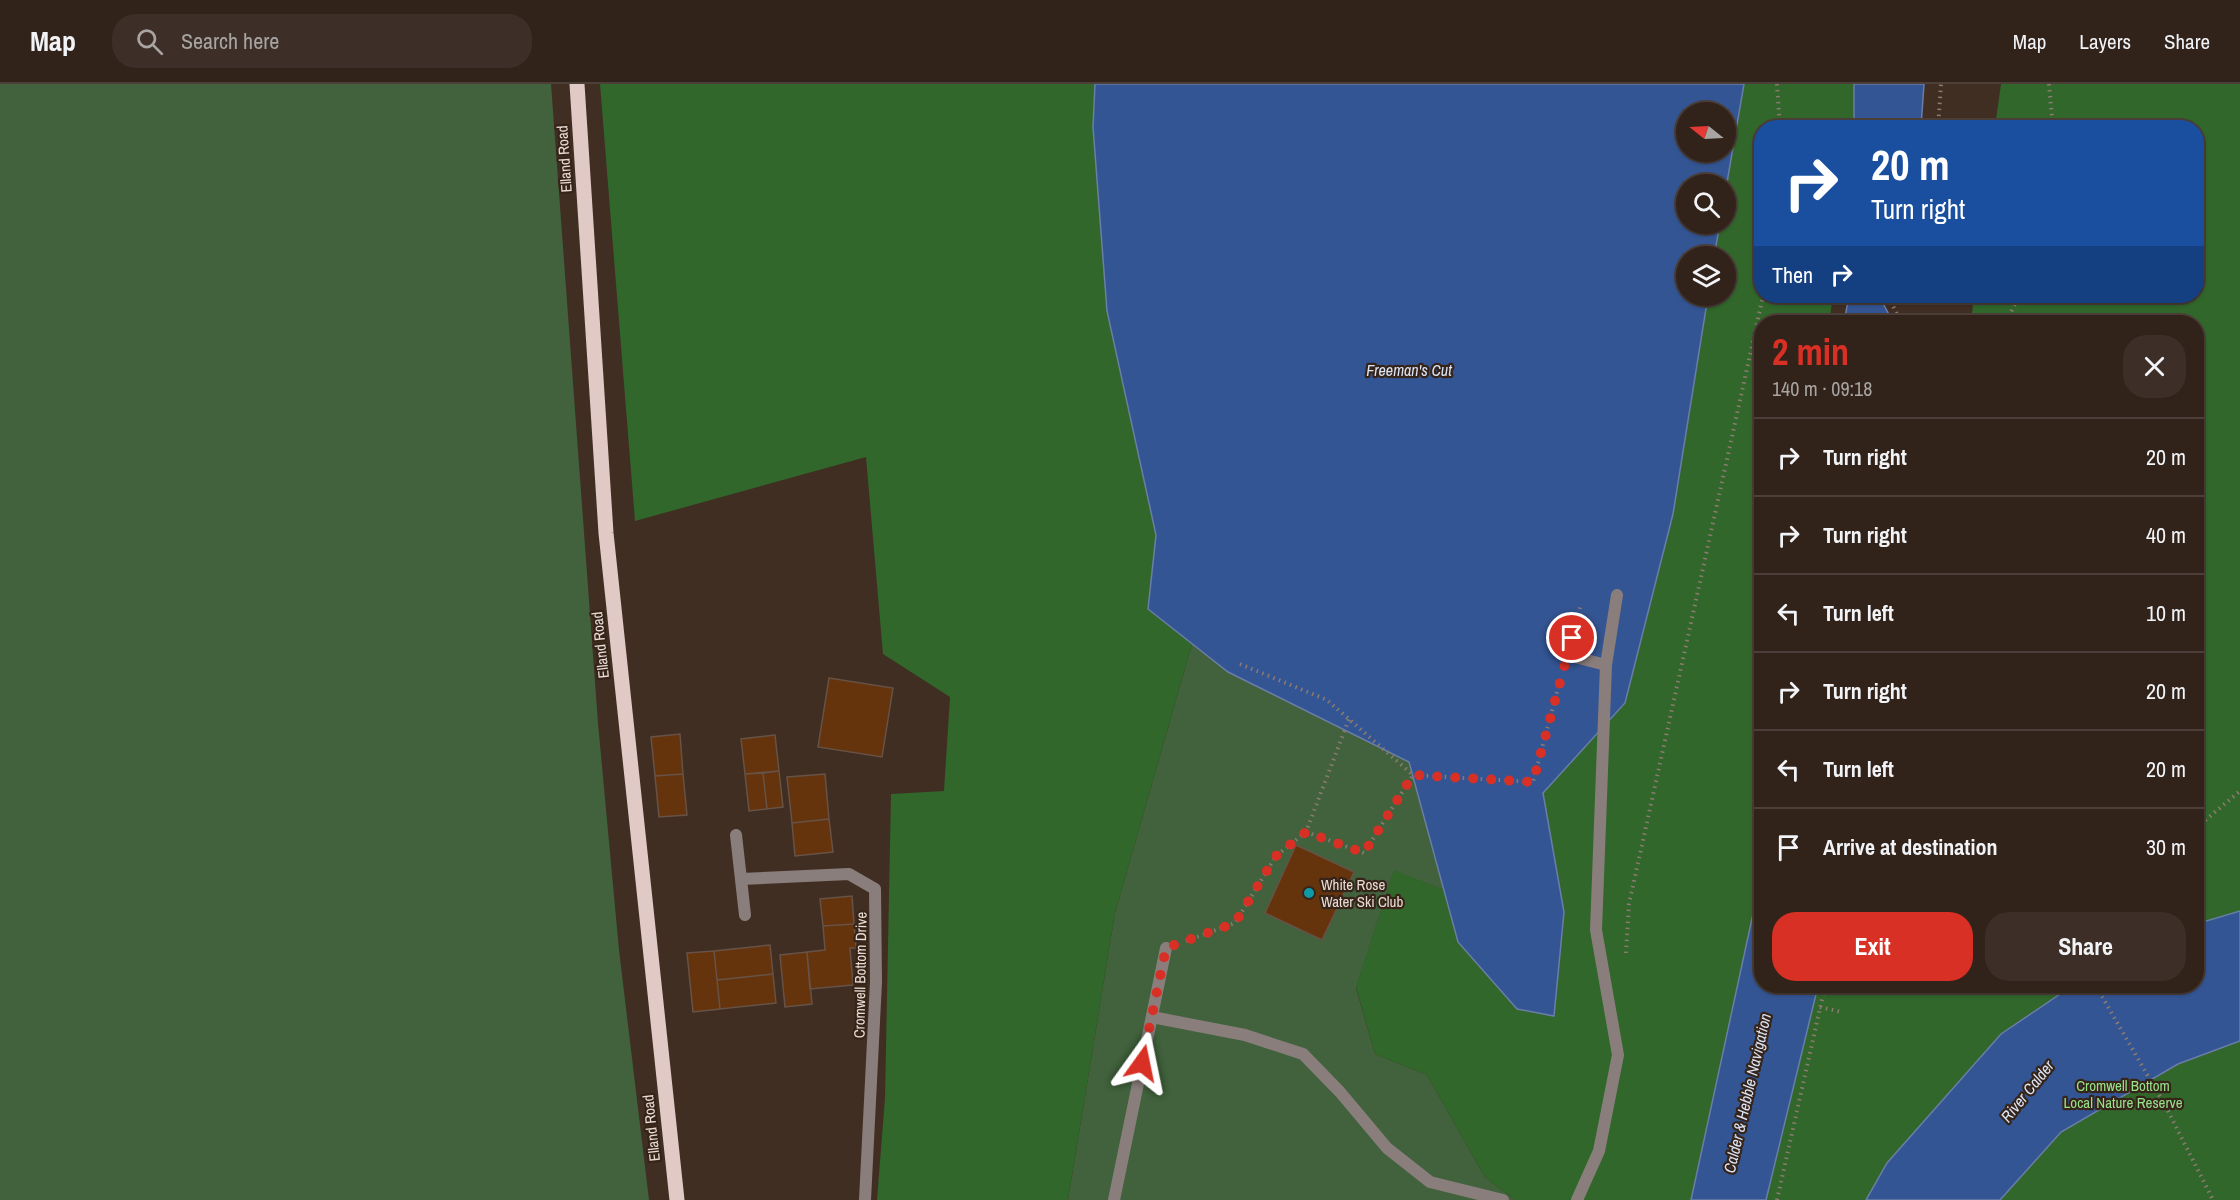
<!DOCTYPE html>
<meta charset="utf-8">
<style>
body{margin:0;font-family:"Archivo Narrow",sans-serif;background:#3d2f27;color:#f1f3f6;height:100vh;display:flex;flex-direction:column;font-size:22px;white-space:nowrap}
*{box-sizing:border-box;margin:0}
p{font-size:20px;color:#a8a4a2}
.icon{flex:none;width:33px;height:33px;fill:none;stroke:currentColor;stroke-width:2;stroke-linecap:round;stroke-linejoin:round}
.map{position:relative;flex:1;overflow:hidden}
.details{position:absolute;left:1754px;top:231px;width:450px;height:678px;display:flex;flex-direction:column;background:#31221a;border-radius:24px;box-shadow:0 2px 4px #0004,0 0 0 2px #4c3f39}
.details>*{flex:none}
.guide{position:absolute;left:1754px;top:36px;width:450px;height:183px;border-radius:24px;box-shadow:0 2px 4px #0004,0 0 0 2px #4c3f39;background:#1a4fa0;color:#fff;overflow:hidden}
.needle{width:39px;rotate:288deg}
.controls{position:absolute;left:1676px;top:18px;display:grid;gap:12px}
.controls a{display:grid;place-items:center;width:60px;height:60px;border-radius:50%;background:#31221a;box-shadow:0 2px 4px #0004,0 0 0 2px #4c3f39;font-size:30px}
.pin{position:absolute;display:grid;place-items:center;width:51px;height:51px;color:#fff;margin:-26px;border:3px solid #fff;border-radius:50%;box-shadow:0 2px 6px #0007}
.me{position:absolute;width:66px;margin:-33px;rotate:12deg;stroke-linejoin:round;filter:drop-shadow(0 0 4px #0008)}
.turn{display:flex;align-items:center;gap:21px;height:126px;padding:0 18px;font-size:27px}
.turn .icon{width:78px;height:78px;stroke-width:2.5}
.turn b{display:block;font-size:42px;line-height:51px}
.then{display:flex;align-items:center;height:57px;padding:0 18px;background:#0003;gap:12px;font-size:22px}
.round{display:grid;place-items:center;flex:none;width:63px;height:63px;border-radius:24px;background:#3d2f27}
.headline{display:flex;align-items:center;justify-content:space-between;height:102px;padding:0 18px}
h1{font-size:36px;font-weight:700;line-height:45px;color:#d93025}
.primary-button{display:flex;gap:12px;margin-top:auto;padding:12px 18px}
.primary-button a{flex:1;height:69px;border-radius:24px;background:#d93025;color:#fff;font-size:24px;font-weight:700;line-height:69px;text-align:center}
.primary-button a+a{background:#3d2f27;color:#f1f3f6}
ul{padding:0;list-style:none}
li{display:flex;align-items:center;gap:18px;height:78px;padding:0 18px;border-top:2px solid #4c3f39}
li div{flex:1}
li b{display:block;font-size:22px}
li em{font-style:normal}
header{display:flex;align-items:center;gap:36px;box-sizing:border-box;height:84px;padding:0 30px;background:#31221a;border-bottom:2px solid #4c3f39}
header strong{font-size:28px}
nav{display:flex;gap:33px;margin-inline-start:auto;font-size:21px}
.search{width:420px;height:54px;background:#3d2f27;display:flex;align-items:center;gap:15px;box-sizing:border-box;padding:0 21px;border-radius:24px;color:#a8a4a2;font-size:22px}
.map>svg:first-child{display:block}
</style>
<header>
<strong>Map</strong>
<div class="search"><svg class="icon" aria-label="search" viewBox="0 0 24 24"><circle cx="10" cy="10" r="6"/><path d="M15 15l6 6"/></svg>Search here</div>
<nav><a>Map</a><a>Layers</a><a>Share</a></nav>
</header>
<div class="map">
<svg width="2240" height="1116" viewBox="0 0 2240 1116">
<rect width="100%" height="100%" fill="#412e23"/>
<path fill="#41623c" d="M0,0H551L598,639L619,866L649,1116H0Z
M1192,560L1228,588L1409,678L1446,807L1394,787L1356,904L1375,970L1427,991L1485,1093L1515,1116H1068L1115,829Z"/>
<path fill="#31672b" d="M600,0H1095L1093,43L1107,227L1156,451L1148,524L1192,560L1115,829L1068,1116H877L885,1014L891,710L944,707L950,613L883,570L866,373L635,437Z
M1744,0H1854V43L1761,44V212H1833L1829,238H1761V778L1755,824L1691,1116H1515L1485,1093L1427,991L1375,970L1356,903L1394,786L1446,807L1458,858L1517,925L1554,932L1564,828L1543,709L1625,619L1673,430L1708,212H1725V172H1714L1720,140H1725V110Z
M2001,0H2240V827L2196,840V238H1971L1974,212H2196V44L1995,43Z
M1818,902H2072L2001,950L1887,1079L1866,1116H1766Z
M2240,957V1116H2000L2061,1048L2178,980Z"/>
<path fill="#345593" stroke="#6a7ea7" stroke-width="1.5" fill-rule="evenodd" d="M1095,0H1744L1725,110V100H1686V140H1720L1714,172H1686V212H1708L1673,430L1625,619L1543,709L1564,828L1554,932L1517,925L1458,858L1409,678L1228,588L1148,525L1156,451L1107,227L1093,43ZM1686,28H1725V68H1686Z
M1854,0H1924L1921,43H1854Z
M1849,212H1879L1893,238H1844Z
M1761,793V902H1818L1766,1116H1691Z
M2240,827V957L2178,980L2061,1048L2000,1116H1866L1887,1079L2001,950L2072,902H2196V840Z"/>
<path fill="#66340c" stroke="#665246" stroke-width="1.5" d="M829,594L893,604L882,673L818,663Z
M680,650L683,690L655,692L651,653Z
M775,651L779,687L745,690L741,655Z
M779,687L783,723L767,725L763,689Z
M763,689L767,725L749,727L745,690Z
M683,690L687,731L659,733L655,692Z
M825,690L829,735L792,739L787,693Z
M829,735L833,768L795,772L792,739Z
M1296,761L1354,788L1322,856L1265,829Z
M852,812L854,840L823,842L820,815Z
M854,840L856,864H850L853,901L810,905L807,868L825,866L823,842Z
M770,861L773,890L717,896L714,867Z
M714,867L720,925L693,928L687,869Z
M807,868L812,920L785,923L780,871Z
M773,890L776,919L720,925L717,896Z"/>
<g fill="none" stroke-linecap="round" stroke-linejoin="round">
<path stroke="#8b7b71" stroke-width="4" stroke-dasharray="1.5 4.5" stroke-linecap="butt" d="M1777,0L1780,44
M2049,0L2053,44
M1938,44L1941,0
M1888,212L1901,238
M2006,238L2019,212
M1573,548L1581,520
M1240,580L1327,616L1413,691L1533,698L1561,593
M2196,744L2240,707
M1306,748L1364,769L1413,691
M1186,857L1235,839L1276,772L1306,748L1349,635
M1626,869L1629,820L1763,212
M2096,902L2167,1025L2213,1116
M1820,923L1841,928
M1777,1116L1825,902"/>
<path stroke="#8a7e7c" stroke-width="12" d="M1567,571L1606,581L1596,846L1618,971L1599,1067L1577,1116
M1606,581L1617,511
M1152,933L1245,951L1303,970L1340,1008L1387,1064L1430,1098L1503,1116
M1114,1116L1166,864"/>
<path stroke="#8a7e7c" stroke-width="12" d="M736,751L745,831
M741,795L849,790L875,805L876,898L865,1116"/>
<path stroke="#e1c9c5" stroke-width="15" d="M577,0L606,449L677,1116"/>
</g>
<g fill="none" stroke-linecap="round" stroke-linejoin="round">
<path stroke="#d93025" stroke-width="10" stroke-dasharray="0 18" d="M1142,979L1166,864L1235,839L1276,772L1306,748L1364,769L1413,691L1533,698L1572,554"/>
</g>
<circle fill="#0f9aa8" stroke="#362419" stroke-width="2" cx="1309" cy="809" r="6"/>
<g text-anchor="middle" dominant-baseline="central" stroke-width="4.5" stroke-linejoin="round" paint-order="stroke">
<g font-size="15" fill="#e8dcd5" stroke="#362419">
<text transform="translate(564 75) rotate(-94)">Elland Road</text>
<text transform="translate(600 561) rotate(-96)">Elland Road</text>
<text transform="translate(860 891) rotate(-89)">Cromwell Bottom Drive</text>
<text transform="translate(651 1044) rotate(-96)">Elland Road</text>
</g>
<g font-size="15" fill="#e8dcd5" stroke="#362419" text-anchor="start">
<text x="1321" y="800">White Rose<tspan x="1321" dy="17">Water Ski Club</tspan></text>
</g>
<g font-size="15" fill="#96e28c" stroke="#362419">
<text x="2123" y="1001">Cromwell Bottom<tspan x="2123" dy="17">Local Nature Reserve</tspan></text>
</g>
<g font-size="16" font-style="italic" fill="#dae5f7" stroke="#362419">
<text x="1409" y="286">Freeman's Cut</text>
<text transform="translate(2027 1007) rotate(-51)">River Calder</text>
<text transform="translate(1747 1009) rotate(-77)">Calder &amp; Hebble Navigation</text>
</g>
</g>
</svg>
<div class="controls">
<a><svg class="needle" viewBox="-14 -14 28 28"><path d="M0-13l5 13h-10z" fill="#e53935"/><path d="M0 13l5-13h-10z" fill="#a8a4a2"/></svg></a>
<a><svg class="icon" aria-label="search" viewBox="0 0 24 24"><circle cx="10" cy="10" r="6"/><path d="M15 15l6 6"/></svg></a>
<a><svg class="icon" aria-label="layers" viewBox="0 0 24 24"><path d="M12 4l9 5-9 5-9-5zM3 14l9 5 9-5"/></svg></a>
</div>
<div class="pin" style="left:1572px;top:554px;background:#d93025"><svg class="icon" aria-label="arrive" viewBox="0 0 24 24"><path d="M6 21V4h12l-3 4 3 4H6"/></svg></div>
<svg class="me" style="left:1142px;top:979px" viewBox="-20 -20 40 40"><path d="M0-17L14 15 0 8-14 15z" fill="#d93025" stroke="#fff" stroke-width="4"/></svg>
<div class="guide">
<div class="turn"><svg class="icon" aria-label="right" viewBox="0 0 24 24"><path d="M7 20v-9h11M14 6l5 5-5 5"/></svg><div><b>20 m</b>Turn right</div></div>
<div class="then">Then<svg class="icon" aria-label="right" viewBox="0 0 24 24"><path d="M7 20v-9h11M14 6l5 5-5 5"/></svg></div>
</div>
<section class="details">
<div class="headline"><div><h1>2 min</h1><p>140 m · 09:18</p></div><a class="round"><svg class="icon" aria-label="close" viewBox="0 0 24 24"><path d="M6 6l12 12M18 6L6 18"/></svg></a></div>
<ul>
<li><svg class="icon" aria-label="right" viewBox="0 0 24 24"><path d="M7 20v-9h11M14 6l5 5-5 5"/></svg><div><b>Turn right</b></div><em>20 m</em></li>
<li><svg class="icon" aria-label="right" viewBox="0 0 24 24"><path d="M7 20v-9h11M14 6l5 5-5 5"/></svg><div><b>Turn right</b></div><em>40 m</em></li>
<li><svg class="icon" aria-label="left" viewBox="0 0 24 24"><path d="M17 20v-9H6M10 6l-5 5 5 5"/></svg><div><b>Turn left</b></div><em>10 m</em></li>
<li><svg class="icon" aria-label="right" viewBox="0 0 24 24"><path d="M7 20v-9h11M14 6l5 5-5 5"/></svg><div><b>Turn right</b></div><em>20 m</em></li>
<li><svg class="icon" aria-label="left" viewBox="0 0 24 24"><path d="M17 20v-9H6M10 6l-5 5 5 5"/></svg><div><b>Turn left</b></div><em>20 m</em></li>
<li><svg class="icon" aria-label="arrive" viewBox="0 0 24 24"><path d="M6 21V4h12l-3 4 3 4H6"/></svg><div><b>Arrive at destination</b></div><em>30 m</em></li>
</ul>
<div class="primary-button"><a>Exit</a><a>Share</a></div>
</section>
</div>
